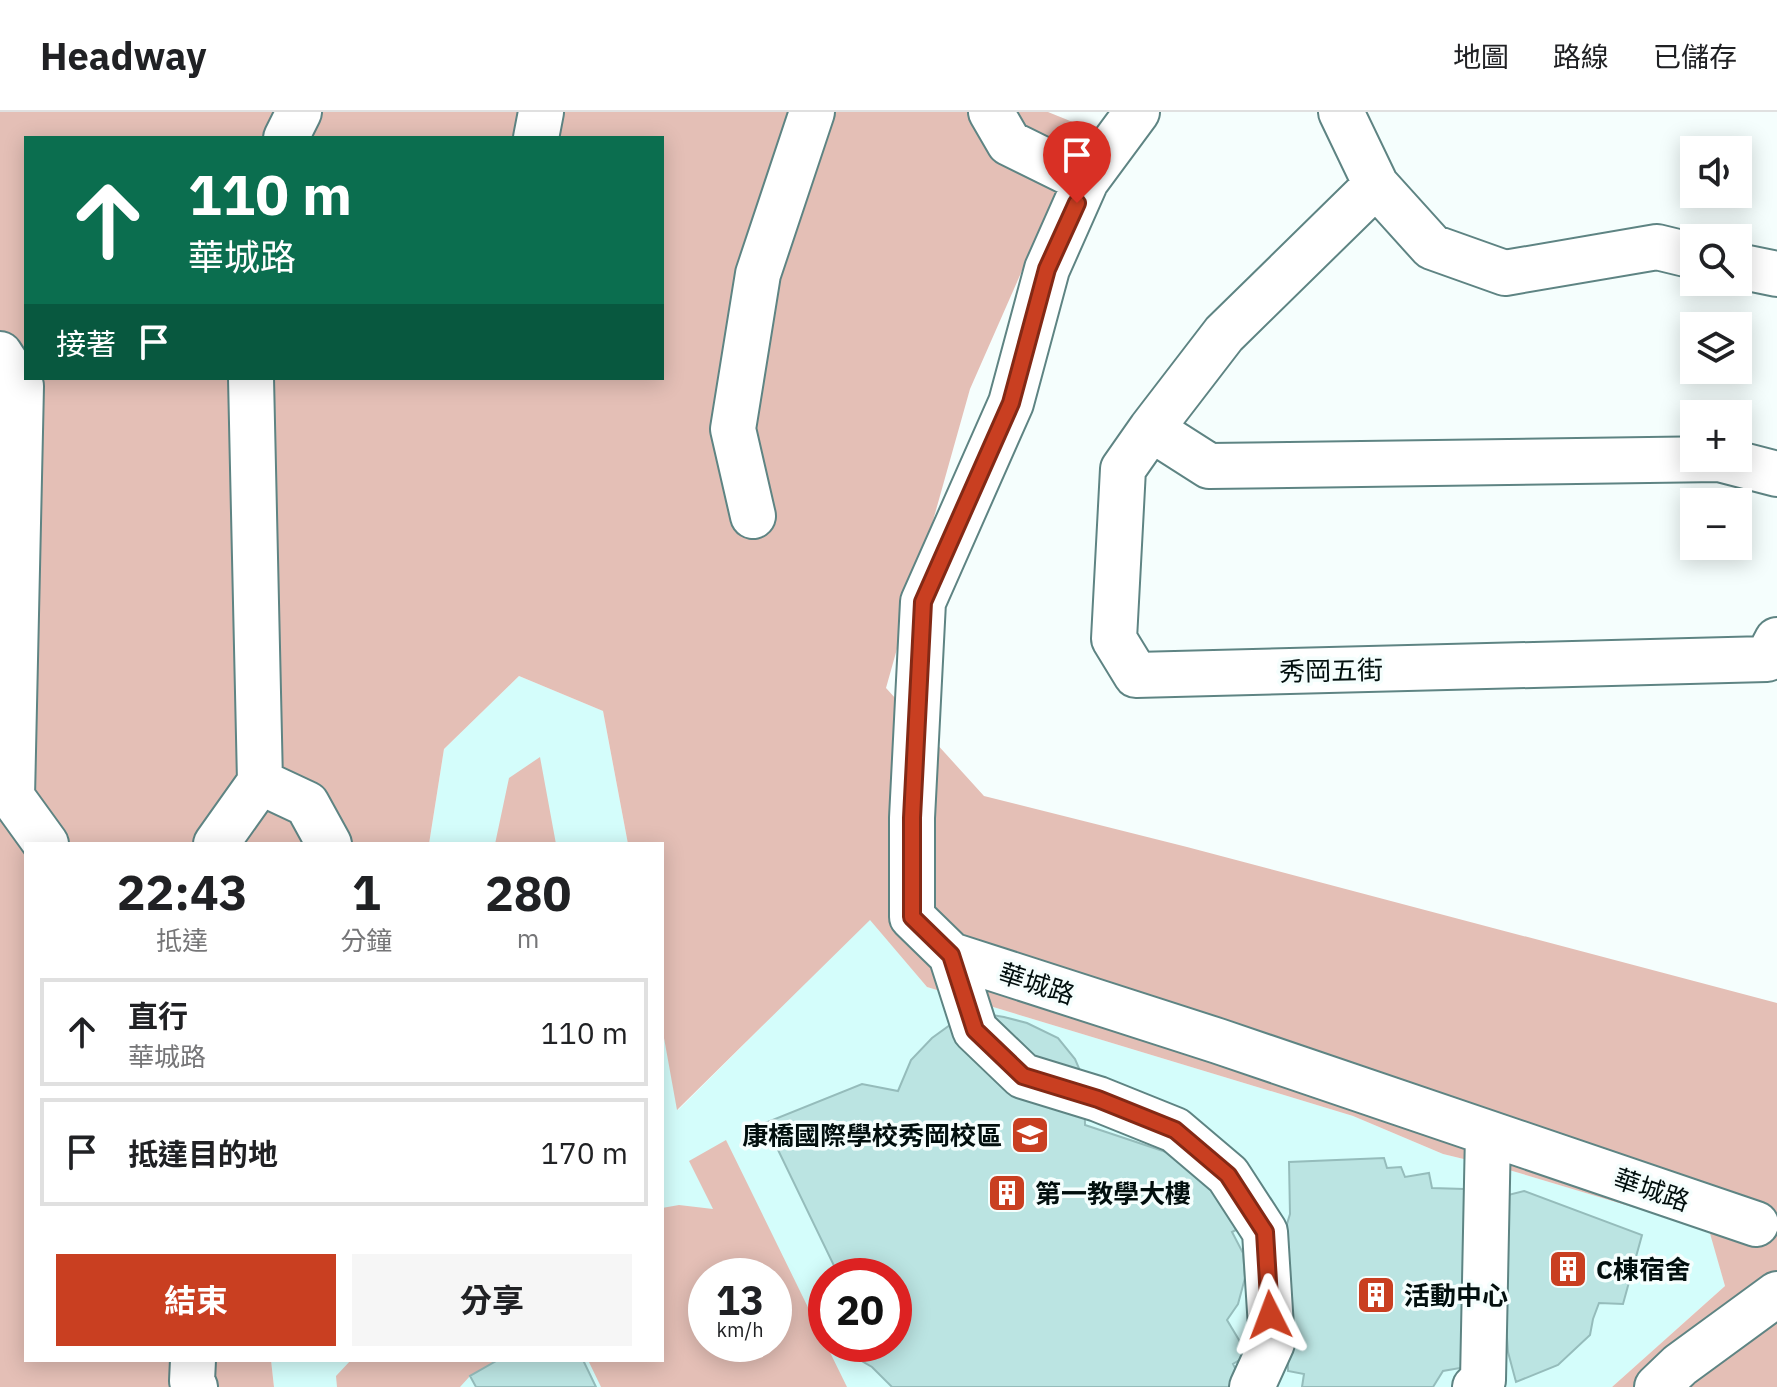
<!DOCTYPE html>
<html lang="zh-TW">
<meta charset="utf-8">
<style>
body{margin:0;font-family:"IBM Plex Sans","Noto Sans TC",sans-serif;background:#f6f6f6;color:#202124;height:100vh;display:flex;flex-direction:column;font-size:30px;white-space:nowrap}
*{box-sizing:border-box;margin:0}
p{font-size:26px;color:#757577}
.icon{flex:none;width:44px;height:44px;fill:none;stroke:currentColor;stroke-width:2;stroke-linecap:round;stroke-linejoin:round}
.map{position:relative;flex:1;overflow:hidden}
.sheet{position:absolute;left:24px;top:730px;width:640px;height:520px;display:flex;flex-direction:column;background:#fff;border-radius:0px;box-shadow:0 4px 20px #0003}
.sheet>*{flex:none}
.hud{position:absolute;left:24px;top:24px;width:640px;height:244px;border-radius:0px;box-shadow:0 4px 20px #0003;background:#0b6e4f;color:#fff;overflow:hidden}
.buttons{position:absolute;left:1680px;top:24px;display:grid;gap:16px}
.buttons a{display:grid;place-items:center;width:72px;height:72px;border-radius:0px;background:#fff;box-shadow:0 4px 20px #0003;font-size:40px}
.speed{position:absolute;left:688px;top:1146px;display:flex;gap:16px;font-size:40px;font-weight:700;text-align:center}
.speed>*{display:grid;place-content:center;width:104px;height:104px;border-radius:50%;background:#fff;box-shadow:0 4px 20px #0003;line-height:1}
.speed small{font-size:20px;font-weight:400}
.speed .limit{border:12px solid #d22;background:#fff;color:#111}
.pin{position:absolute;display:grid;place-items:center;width:68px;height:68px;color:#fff;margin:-82px -34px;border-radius:50% 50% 50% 0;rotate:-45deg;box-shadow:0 0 8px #0007}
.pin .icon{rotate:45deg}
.me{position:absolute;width:88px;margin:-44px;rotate:357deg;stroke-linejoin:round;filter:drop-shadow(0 0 6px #0008)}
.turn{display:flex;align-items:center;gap:28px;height:168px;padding:0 32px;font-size:36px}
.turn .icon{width:104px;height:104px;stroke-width:2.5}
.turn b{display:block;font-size:56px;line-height:68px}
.then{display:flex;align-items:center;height:76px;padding:0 32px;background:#0003;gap:16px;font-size:30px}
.eta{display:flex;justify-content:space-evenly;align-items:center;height:136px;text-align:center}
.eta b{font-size:48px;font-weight:700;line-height:56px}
.primary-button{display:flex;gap:16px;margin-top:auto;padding:16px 32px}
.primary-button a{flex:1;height:92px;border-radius:0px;background:#c93f21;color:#fff;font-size:32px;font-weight:700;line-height:92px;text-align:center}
.primary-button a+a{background:#f6f6f6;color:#202124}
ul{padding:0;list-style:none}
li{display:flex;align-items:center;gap:24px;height:108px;margin:0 16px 12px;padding:0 16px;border:4px solid #e0e0e0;border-radius:0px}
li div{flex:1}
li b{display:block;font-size:30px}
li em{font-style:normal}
header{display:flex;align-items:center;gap:48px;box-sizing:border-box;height:112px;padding:0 40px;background:#fff;border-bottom:2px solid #e0e0e0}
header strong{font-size:38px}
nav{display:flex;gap:44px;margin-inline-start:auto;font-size:28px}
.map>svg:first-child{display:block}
</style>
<header>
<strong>Headway</strong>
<nav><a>地圖</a><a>路線</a><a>已儲存</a></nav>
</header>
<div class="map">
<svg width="1777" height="1275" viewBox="0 0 1777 1275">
<rect width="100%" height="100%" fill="#f5fefd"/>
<path fill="#d4fdfb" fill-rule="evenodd" d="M519,564L603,599L628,732H429L444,637Z
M870,807L927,875L1353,1004L1443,1042L1509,1058L1710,1118L1725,1174L1612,1275H274L271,1248H662V915L678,998ZM706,1164H774V1232H706ZM826,1164H894V1232H826Z"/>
<path fill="#e4bfb6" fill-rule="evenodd" d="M0,0H1048L1085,15L970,277L886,576L984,684L1187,735L1777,891V1275H1612L1725,1174L1709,1118L1509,1058L1443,1042L1353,1004L927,875L870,808L677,998L662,915V732H628L603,599L519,564L444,637L429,732H26V1248H271L274,1275H0ZM26,26H662V266H26Z
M540,645L556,732H495L509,666Z
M726,1028L847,1275H601L588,1248H662V1096L679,1093L713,1097L689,1049ZM706,1164H774V1232H706Z
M351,1248H498L470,1264L460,1275H337L336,1264Z"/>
<path fill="#bbe4e2" stroke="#95bcbb" stroke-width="2" d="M980,901L1004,905L1027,911L1058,926L1075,947L1084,968L1085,1013L1184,1046L1205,1066L1226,1096L1236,1118L1232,1120L1243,1141L1245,1166L1238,1192L1227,1208L1248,1243L1233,1252L1242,1270L1232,1275H892L872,1255L860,1248L852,1232H894V1164H839L765,1011L862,972L898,979L911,948L932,926L957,908Z
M1384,1046L1387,1056L1401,1055L1405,1065L1429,1061L1432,1076L1464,1077L1466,1255L1443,1259L1433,1275H1302L1304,1262L1288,1259L1287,1112L1290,1102L1289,1050Z
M1524,1079L1642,1123L1623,1192L1599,1191L1593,1207L1590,1223L1558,1253L1516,1270L1508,1240L1498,1099L1504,1084Z
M498,1248H583L596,1275H476L470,1264Z"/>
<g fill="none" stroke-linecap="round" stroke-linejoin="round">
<g stroke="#5e8483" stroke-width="48">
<path id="minor" d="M991,0L1009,31L1086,69
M1137,0L1086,69L1047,157L1011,291L923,490L912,706V805L951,843L1218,929L1756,1112
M1341,0L1376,73L1432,135L1505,161L1657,135L1694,144
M286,26L299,0
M536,26L541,0
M1376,73L1224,222L1151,317L1123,357L1114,527L1136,563L1767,547L1777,528
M1738,154L1777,162
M0,242L21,274L12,685L46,732
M1151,317L1209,354L1719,347L1777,362
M753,404L733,317L758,162L812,0
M260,670L307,692L329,732
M216,732L260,670L251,266
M951,843L975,918L1023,964L1098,987L1175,1018L1228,1063L1265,1120L1272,1231L1252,1275
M193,1248L192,1269L195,1275
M1475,1275L1483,1268L1488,1021
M1657,1275L1680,1253L1777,1182"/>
</g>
<use href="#minor" stroke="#fff" stroke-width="44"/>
</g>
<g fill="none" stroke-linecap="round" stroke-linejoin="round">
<g stroke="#832915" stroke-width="20">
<path id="route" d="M1077,91L1047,157L1011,291L923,490L912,706V805L951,843L975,918L1023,964L1098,987L1175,1018L1228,1063L1265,1120L1270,1203"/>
</g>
<use href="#route" stroke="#c93f21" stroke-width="14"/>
</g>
<defs>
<g id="school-square" transform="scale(2)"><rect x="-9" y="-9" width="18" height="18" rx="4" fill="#c93f21" stroke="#f5fefd"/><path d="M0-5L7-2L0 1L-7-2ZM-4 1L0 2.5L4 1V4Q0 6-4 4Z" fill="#fff"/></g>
<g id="building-square" transform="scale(2)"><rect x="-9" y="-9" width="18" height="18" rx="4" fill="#c93f21" stroke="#f5fefd"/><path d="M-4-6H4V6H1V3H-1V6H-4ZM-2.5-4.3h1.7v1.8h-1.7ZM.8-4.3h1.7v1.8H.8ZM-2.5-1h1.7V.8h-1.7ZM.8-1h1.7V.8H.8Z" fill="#fff"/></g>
</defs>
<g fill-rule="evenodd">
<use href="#school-square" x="1030" y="1023"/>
<use href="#building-square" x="1007" y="1081"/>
<use href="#building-square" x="1568" y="1157"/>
<use href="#building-square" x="1376" y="1183"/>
</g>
<g text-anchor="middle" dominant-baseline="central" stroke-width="7" stroke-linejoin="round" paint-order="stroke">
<g font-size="26" fill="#020f0e" stroke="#f5fefd">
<text transform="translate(1331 558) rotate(-1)">秀岡五街</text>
<text transform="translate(1037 871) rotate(18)">華城路</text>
<text transform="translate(1652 1077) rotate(19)">華城路</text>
</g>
<g font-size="26" font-weight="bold" fill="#020f0e" stroke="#f5fefd" text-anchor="start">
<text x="1002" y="1023" text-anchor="end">康橋國際學校秀岡校區</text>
<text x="1035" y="1081">第一教學大樓</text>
<text x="1596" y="1157">C棟宿舍</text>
<text x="1404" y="1183">活動中心</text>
</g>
</g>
</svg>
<div class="buttons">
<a><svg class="icon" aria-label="sound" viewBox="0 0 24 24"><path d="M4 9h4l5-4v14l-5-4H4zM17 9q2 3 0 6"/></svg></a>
<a><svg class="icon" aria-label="search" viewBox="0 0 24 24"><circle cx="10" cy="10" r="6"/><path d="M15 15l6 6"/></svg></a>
<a><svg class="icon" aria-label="layers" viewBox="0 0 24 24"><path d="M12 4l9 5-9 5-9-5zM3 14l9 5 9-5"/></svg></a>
<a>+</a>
<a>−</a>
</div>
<div class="speed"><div>13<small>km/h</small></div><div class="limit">20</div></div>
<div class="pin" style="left:1077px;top:91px;background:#d93025"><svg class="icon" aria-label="arrive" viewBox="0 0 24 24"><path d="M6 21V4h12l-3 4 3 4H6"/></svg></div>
<svg class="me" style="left:1270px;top:1203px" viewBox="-20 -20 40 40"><path d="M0-17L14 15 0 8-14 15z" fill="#c93f21" stroke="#fff" stroke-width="4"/></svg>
<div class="hud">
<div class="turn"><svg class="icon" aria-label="ahead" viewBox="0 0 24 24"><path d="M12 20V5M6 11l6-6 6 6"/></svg><div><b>110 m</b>華城路</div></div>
<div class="then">接著<svg class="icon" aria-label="arrive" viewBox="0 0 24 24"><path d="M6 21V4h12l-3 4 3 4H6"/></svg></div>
</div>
<section class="sheet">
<div class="eta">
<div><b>22:43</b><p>抵達</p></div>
<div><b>1</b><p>分鐘</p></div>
<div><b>280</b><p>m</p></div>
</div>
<ul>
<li><svg class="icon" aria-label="ahead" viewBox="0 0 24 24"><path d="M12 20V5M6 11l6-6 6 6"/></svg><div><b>直行</b><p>華城路</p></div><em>110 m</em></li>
<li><svg class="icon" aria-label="arrive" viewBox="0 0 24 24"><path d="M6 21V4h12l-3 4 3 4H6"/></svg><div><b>抵達目的地</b></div><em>170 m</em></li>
</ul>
<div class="primary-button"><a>結束</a><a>分享</a></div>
</section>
</div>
